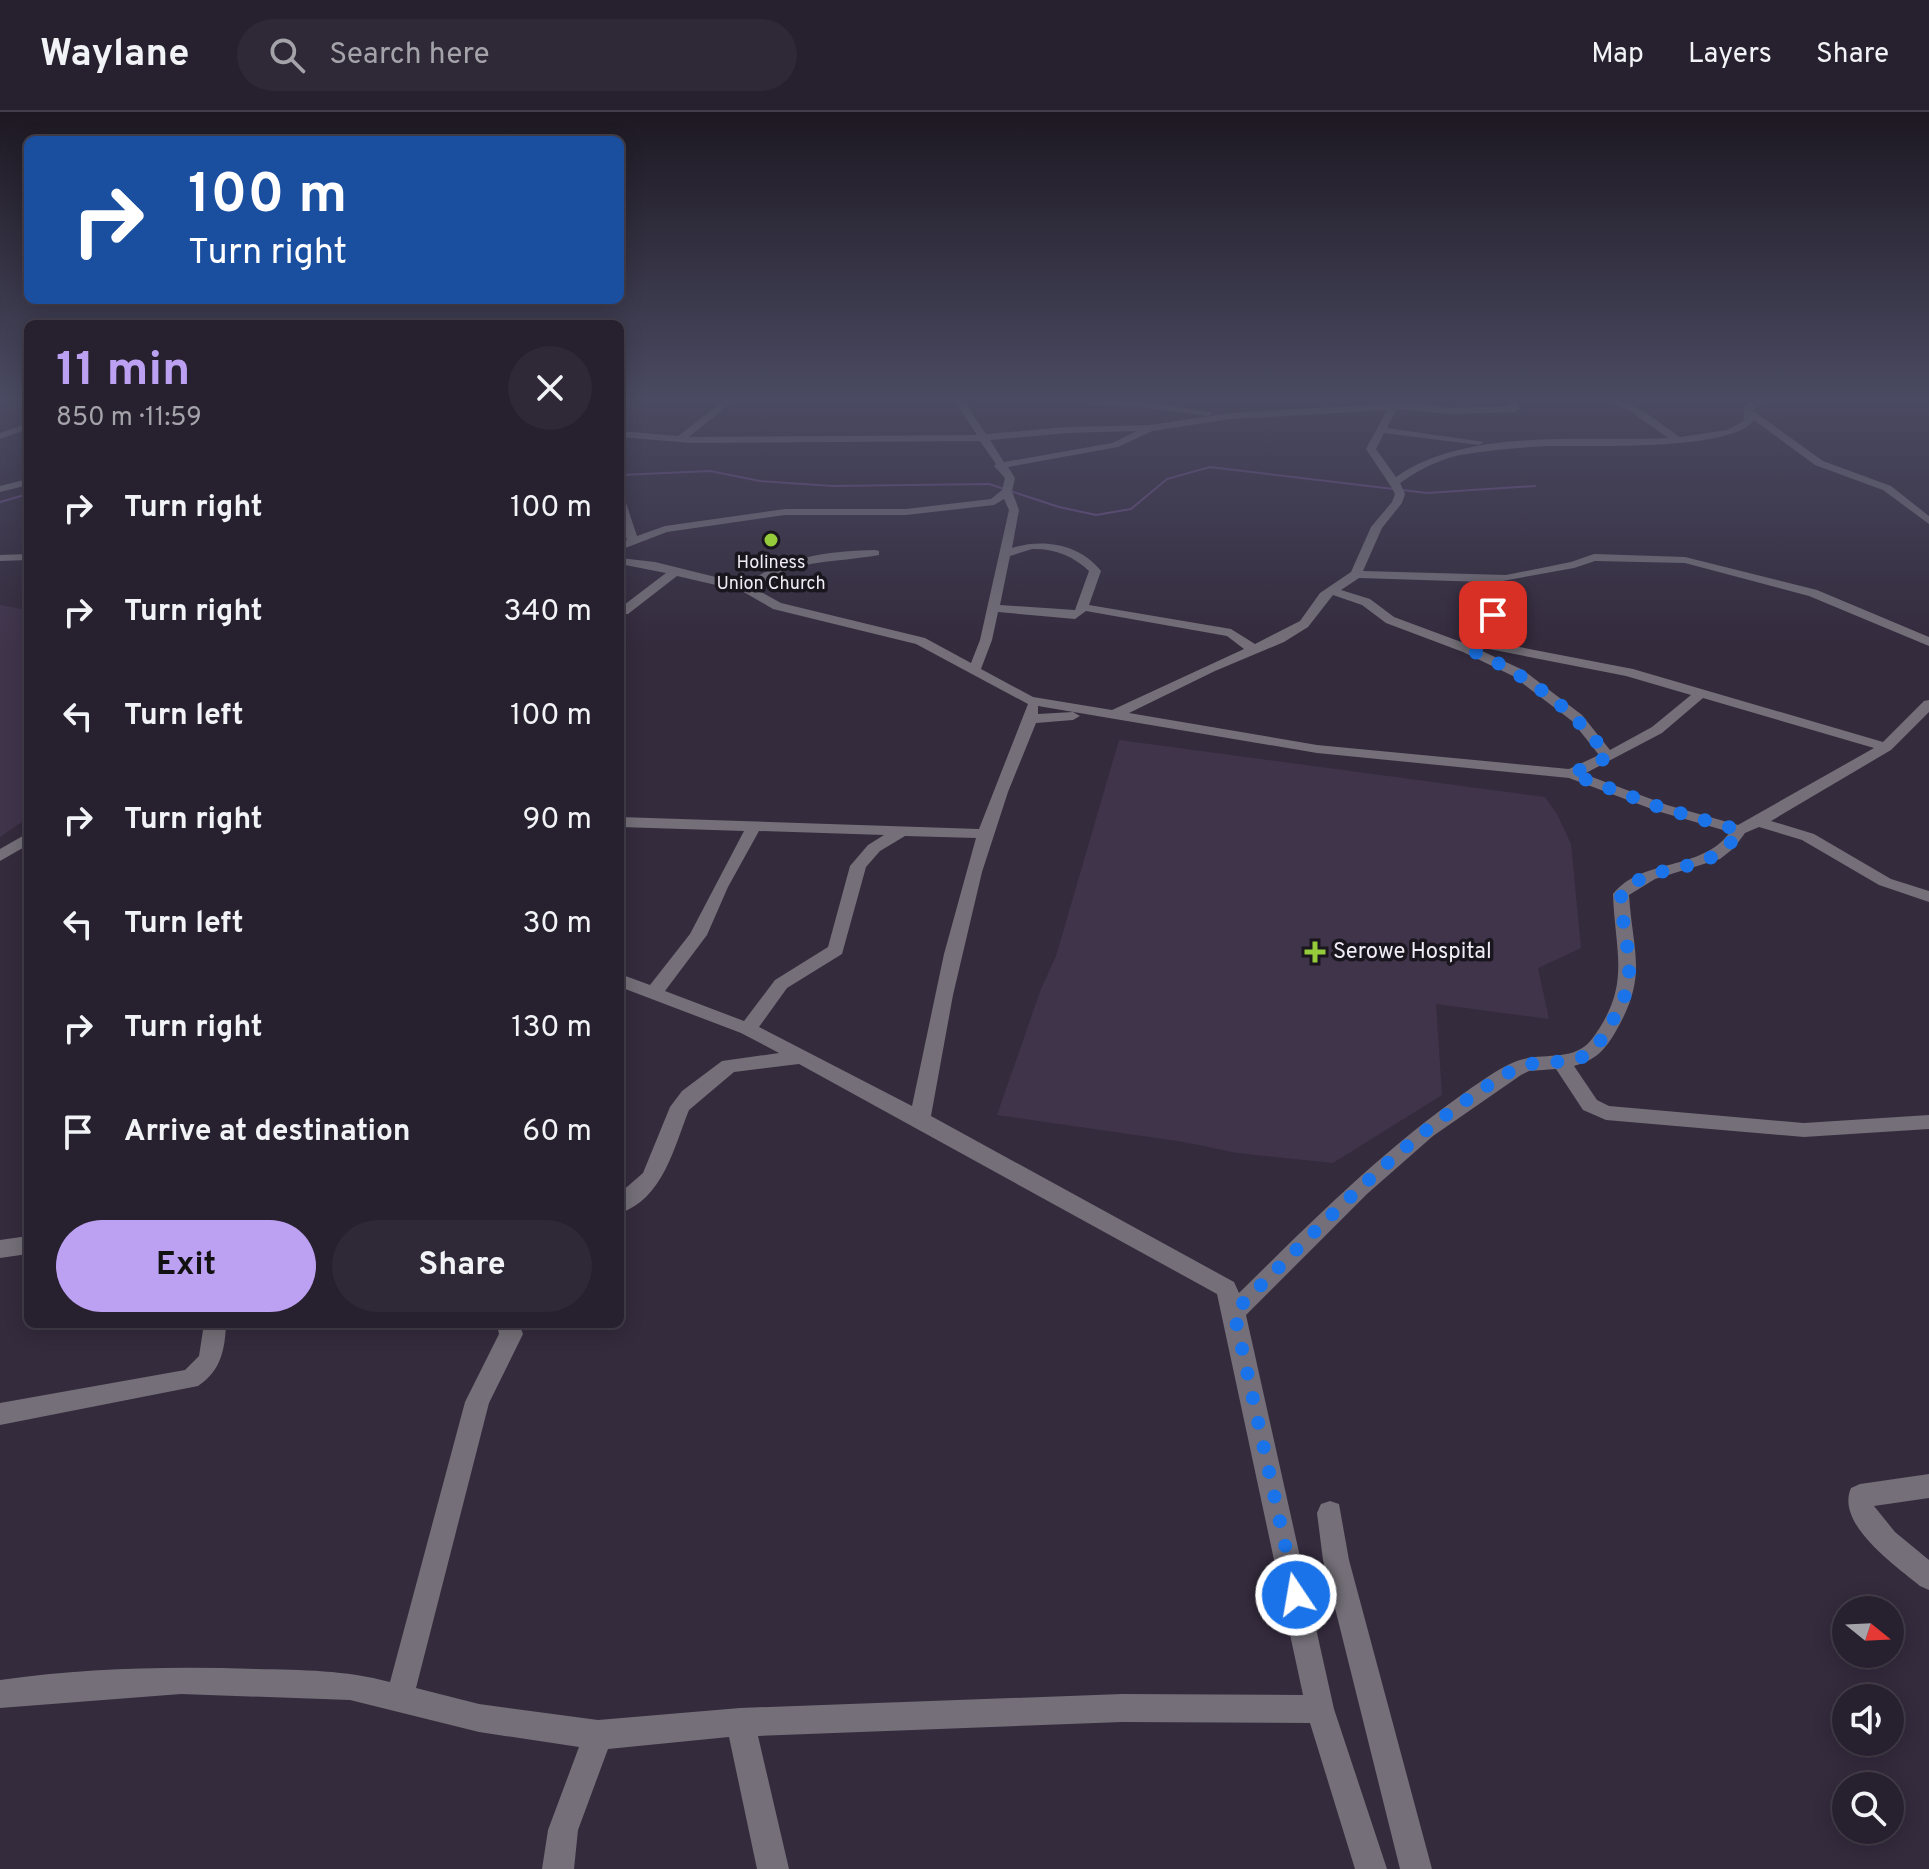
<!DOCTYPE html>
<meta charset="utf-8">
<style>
body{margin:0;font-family:Overpass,sans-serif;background:#2f2836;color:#f1f3f6;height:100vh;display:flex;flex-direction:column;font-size:30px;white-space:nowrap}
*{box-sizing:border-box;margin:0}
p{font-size:26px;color:#a4a3aa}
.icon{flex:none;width:44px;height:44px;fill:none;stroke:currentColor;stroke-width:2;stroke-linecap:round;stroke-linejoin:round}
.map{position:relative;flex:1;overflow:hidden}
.side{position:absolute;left:24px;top:208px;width:600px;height:1008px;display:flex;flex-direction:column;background:#27202e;border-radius:12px;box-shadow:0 4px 20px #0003,0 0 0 2px #433e4a}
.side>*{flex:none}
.hud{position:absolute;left:24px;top:24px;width:600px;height:168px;border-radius:12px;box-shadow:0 4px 20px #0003,0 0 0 2px #433e4a;background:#1a4fa0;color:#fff;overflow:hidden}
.needle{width:52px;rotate:108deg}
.fabs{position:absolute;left:1832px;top:1484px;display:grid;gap:16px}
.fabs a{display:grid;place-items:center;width:72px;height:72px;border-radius:50%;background:#27202e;box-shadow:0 4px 20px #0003,0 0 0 2px #433e4a;font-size:40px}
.pin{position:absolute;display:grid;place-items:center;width:68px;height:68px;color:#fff;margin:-34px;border-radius:16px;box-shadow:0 4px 12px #0006}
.me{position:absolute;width:88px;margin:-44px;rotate:348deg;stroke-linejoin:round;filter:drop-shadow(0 0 6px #0008)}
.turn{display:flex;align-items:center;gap:28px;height:168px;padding:0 32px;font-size:36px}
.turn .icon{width:104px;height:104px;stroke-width:2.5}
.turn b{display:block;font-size:56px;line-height:68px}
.round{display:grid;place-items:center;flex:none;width:84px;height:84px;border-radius:42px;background:#2f2836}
.headline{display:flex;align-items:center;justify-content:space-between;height:136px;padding:0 32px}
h1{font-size:48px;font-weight:700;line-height:60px;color:#bca0f2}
.action{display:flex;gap:16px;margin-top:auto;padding:16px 32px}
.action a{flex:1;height:92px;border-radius:48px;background:#bca0f2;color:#111;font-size:32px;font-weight:700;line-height:92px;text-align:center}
.action a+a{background:#2f2836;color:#f1f3f6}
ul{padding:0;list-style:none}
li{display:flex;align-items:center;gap:24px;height:104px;padding:0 32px}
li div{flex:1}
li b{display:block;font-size:30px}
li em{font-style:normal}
header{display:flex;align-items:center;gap:48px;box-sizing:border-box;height:112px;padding:0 40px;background:#27202e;border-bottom:2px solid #433e4a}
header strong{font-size:38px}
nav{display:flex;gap:44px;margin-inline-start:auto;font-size:28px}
.search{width:560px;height:72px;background:#2f2836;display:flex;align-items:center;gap:20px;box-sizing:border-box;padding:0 28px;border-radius:44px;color:#a4a3aa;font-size:30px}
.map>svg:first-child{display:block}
</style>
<header>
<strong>Waylane</strong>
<div class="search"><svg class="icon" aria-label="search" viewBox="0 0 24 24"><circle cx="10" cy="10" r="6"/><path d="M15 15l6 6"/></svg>Search here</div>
<nav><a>Map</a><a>Layers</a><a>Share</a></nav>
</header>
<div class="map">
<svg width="1929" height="1757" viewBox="0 0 1929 1757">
<rect width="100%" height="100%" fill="#342b3d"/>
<path fill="#40344b" d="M0,493L28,498V706L0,725Z
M1119,628L1545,685L1557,702L1571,732L1581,836L1538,856L1549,907L1436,892L1442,983L1333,1051L1237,1041L1184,1030L997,1003L1041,877L1056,844Z"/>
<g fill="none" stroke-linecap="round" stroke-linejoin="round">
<path stroke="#694c82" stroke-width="2" d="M620,363L710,359L760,369L833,374L989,372L1059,395L1096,403L1131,397L1167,367L1210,355L1427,381L1535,374
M0,390L28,382"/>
<path fill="#746f78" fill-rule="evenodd" d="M0,286H12L0,293Z
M727,286H737L689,325L977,323L953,286H962L986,322L1067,315L1150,313L1231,301L1391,292L1399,289L1450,296L1509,294L1506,286H1515L1520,297L1515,300L1450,302L1397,297L1387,316L1484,330L1479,333L1384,321L1376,337L1396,365C1468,315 1583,330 1668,326L1627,297L1603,286C1633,286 1656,309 1680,325L1727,318L1744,309V295L1759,286H1770L1752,298L1823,349L1891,374L1929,404V412L1883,378L1815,353L1754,308C1731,340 1587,333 1546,334C1517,336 1488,338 1460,343C1437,348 1419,358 1400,371L1405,382L1402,391L1382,416L1363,459L1506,463L1571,450L1594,442L1685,445L1817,478L1929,525V534L1809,484L1685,451L1595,449L1574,456L1497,470L1500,496L1488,529L1633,557L1883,630L1924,589L1929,588V600L1891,638L1771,709L1814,722L1891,767L1929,779V790L1879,773L1802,728L1759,715L1745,721L1734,736L1720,747L1655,767L1629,783C1633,842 1648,864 1616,919C1605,938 1596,948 1574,954L1597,988L1609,994L1804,1011L1929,1003V1017L1804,1025L1606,1008L1583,998L1556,957L1529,959L1521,963L1433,1024L1367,1082L1246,1203L1334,1597L1387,1757H1355L1310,1611L1122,1610L758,1624L789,1757H757L729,1625L608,1637L578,1718L574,1757H542L548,1718L579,1635L479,1620L350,1588L181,1582L0,1596V1568C85,1556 171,1554 256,1557C303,1558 345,1558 390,1570L465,1290L499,1222L497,1212H519L523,1222L489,1291L416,1576L479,1592L598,1608L740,1596L1122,1582L1303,1583L1217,1182L799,952L734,960L689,998C674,1035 663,1087 620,1101V1081L643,1061L670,995L682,979L722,949L779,941L741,921L620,875V862L650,873L690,822L744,719L620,715V705L979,717L1028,592L916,532L773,497L742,479L677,464L628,502H620V496L666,461L620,452V446L655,450L744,472C785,445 827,439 875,438L879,439V443C828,452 802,445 754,476L781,491L925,526L971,551L980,528L1009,398L1004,387L994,393L906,403H785L667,420L620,438V431L627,428L620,405V385L625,388L637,424L665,414L785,397H906L991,387L1002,378L1005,366L994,354L996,352L980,329L692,331L620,325V319L678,324ZM1387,298L1366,337L1392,376L1395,382L1392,390L1371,415L1351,460L1320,481L1300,509L1255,532L1231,517L1089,493L1101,459C1080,432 1043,426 1012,436L1019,398L1012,379L1015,366L1008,355L1118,335L1152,319L1231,307ZM1137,319L1112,331L1004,350L990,328L1067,321ZM1032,437C1053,436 1074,444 1089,459L1075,498L1000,493L1010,444ZM1359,466L1485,470C1491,493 1485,514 1472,534L1394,505L1370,487L1341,478ZM1333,483L1362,493L1386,511L1463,540L1513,564L1572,609L1599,643L1569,657L1317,633L1129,601L1215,559L1284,530L1308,515ZM1086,499L1227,524L1244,537L1112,598L1033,585L981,557L992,528L998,500L1075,507ZM1484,536L1626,564L1691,583L1652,615L1610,638L1582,603L1523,558L1482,539ZM1703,586L1874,636L1738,713L1667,693L1584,662L1662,621ZM1038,594L1317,641L1569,666L1657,699L1730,720C1701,760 1643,745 1613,782C1615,842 1632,873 1592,927C1575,949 1548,941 1524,947C1511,950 1498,958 1486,966C1394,1027 1317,1104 1239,1181L1234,1170L931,1004L953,883L982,760L1008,680L1036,611L1073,608L1080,604L1073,600L1038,602ZM759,719L884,723L868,733L850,754L828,835L775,868L744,909L665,879L707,823L728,775ZM905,724L976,726L944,842L912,994L759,915L787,876L842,842L866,755L880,739Z
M1091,288L1139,289L1213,301L1208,304L1139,295L1088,293Z
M28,311V317L0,327V321Z
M28,367V373L0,380V374Z
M28,442V448L0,449V443Z
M28,721V733L0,749V737Z
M28,1124V1142L0,1146V1128Z
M204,1212H226C225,1237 221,1259 198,1274L0,1313V1291L185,1258L199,1244Z
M1929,1362V1386L1874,1394L1895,1420L1929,1448V1478L1920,1474C1896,1454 1835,1412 1851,1376L1860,1372Z
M1330,1389L1339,1392L1349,1448L1432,1757H1400L1323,1448L1317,1401L1321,1392Z"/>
</g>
<linearGradient id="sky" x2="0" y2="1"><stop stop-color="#1d1822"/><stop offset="0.54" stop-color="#4a4a62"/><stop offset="1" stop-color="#4a4a62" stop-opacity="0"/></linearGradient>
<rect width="1929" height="532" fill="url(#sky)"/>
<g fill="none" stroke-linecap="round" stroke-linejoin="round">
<path stroke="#1a73e8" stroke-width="14" stroke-dasharray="0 25.2" d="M1296,1483L1234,1200C1318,1117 1398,1030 1498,967C1508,961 1520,953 1531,952C1552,948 1578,954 1595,936C1601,929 1606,919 1611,911C1644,860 1622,836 1621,782C1652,746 1714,767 1739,718L1662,696L1571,662L1608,645C1575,598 1528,564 1475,540L1493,503"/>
</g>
<g fill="#95cc3b" stroke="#1a161e" stroke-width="3">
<circle cx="771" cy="428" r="8"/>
<path d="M1311 828h8v8h8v8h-8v8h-8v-8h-8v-8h8z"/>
</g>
<g text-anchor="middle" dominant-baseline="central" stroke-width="7" stroke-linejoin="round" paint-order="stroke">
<g font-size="18" fill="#f1ebf6" stroke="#1a161e">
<text x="771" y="451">Holiness<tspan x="771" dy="21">Union Church</tspan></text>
</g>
<g font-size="22" fill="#f1ebf6" stroke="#1a161e" text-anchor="start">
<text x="1333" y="840">Serowe Hospital</text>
</g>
</g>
</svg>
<div class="fabs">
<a><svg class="needle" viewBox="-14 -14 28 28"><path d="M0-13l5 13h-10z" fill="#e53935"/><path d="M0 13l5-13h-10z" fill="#a4a3aa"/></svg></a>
<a><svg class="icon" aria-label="sound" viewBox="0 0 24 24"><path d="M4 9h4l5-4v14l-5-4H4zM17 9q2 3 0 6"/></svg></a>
<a><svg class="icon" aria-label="search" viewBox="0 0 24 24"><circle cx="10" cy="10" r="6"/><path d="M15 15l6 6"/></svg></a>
</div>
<div class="pin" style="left:1493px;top:503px;background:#d93025"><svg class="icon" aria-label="arrive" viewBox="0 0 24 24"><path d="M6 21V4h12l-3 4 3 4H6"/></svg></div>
<svg class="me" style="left:1296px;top:1483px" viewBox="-20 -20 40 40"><circle r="17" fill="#1a73e8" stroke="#fff" stroke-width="3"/><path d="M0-11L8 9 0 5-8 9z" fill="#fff"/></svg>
<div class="hud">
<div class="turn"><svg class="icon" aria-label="right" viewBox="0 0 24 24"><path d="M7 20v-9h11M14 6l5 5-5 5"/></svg><div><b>100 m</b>Turn right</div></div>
</div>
<section class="side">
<div class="headline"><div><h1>11 min</h1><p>850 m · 11:59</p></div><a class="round"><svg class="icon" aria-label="close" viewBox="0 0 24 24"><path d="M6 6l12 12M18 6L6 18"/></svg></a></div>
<ul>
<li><svg class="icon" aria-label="right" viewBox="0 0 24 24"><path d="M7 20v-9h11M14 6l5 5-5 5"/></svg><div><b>Turn right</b></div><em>100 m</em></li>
<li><svg class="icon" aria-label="right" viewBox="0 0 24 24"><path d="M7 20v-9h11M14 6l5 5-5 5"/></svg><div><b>Turn right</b></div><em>340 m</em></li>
<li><svg class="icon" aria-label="left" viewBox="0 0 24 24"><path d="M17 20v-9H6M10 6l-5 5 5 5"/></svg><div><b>Turn left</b></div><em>100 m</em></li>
<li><svg class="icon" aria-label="right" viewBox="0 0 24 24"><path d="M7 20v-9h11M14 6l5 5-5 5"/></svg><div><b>Turn right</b></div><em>90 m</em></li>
<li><svg class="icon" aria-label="left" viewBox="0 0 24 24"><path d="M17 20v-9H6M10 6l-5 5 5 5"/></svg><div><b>Turn left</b></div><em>30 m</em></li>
<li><svg class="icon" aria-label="right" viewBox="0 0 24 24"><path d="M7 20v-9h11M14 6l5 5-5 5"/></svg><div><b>Turn right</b></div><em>130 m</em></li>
<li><svg class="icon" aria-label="arrive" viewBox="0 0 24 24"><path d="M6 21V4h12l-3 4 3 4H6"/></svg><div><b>Arrive at destination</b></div><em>60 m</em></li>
</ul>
<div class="action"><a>Exit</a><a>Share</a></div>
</section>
</div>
